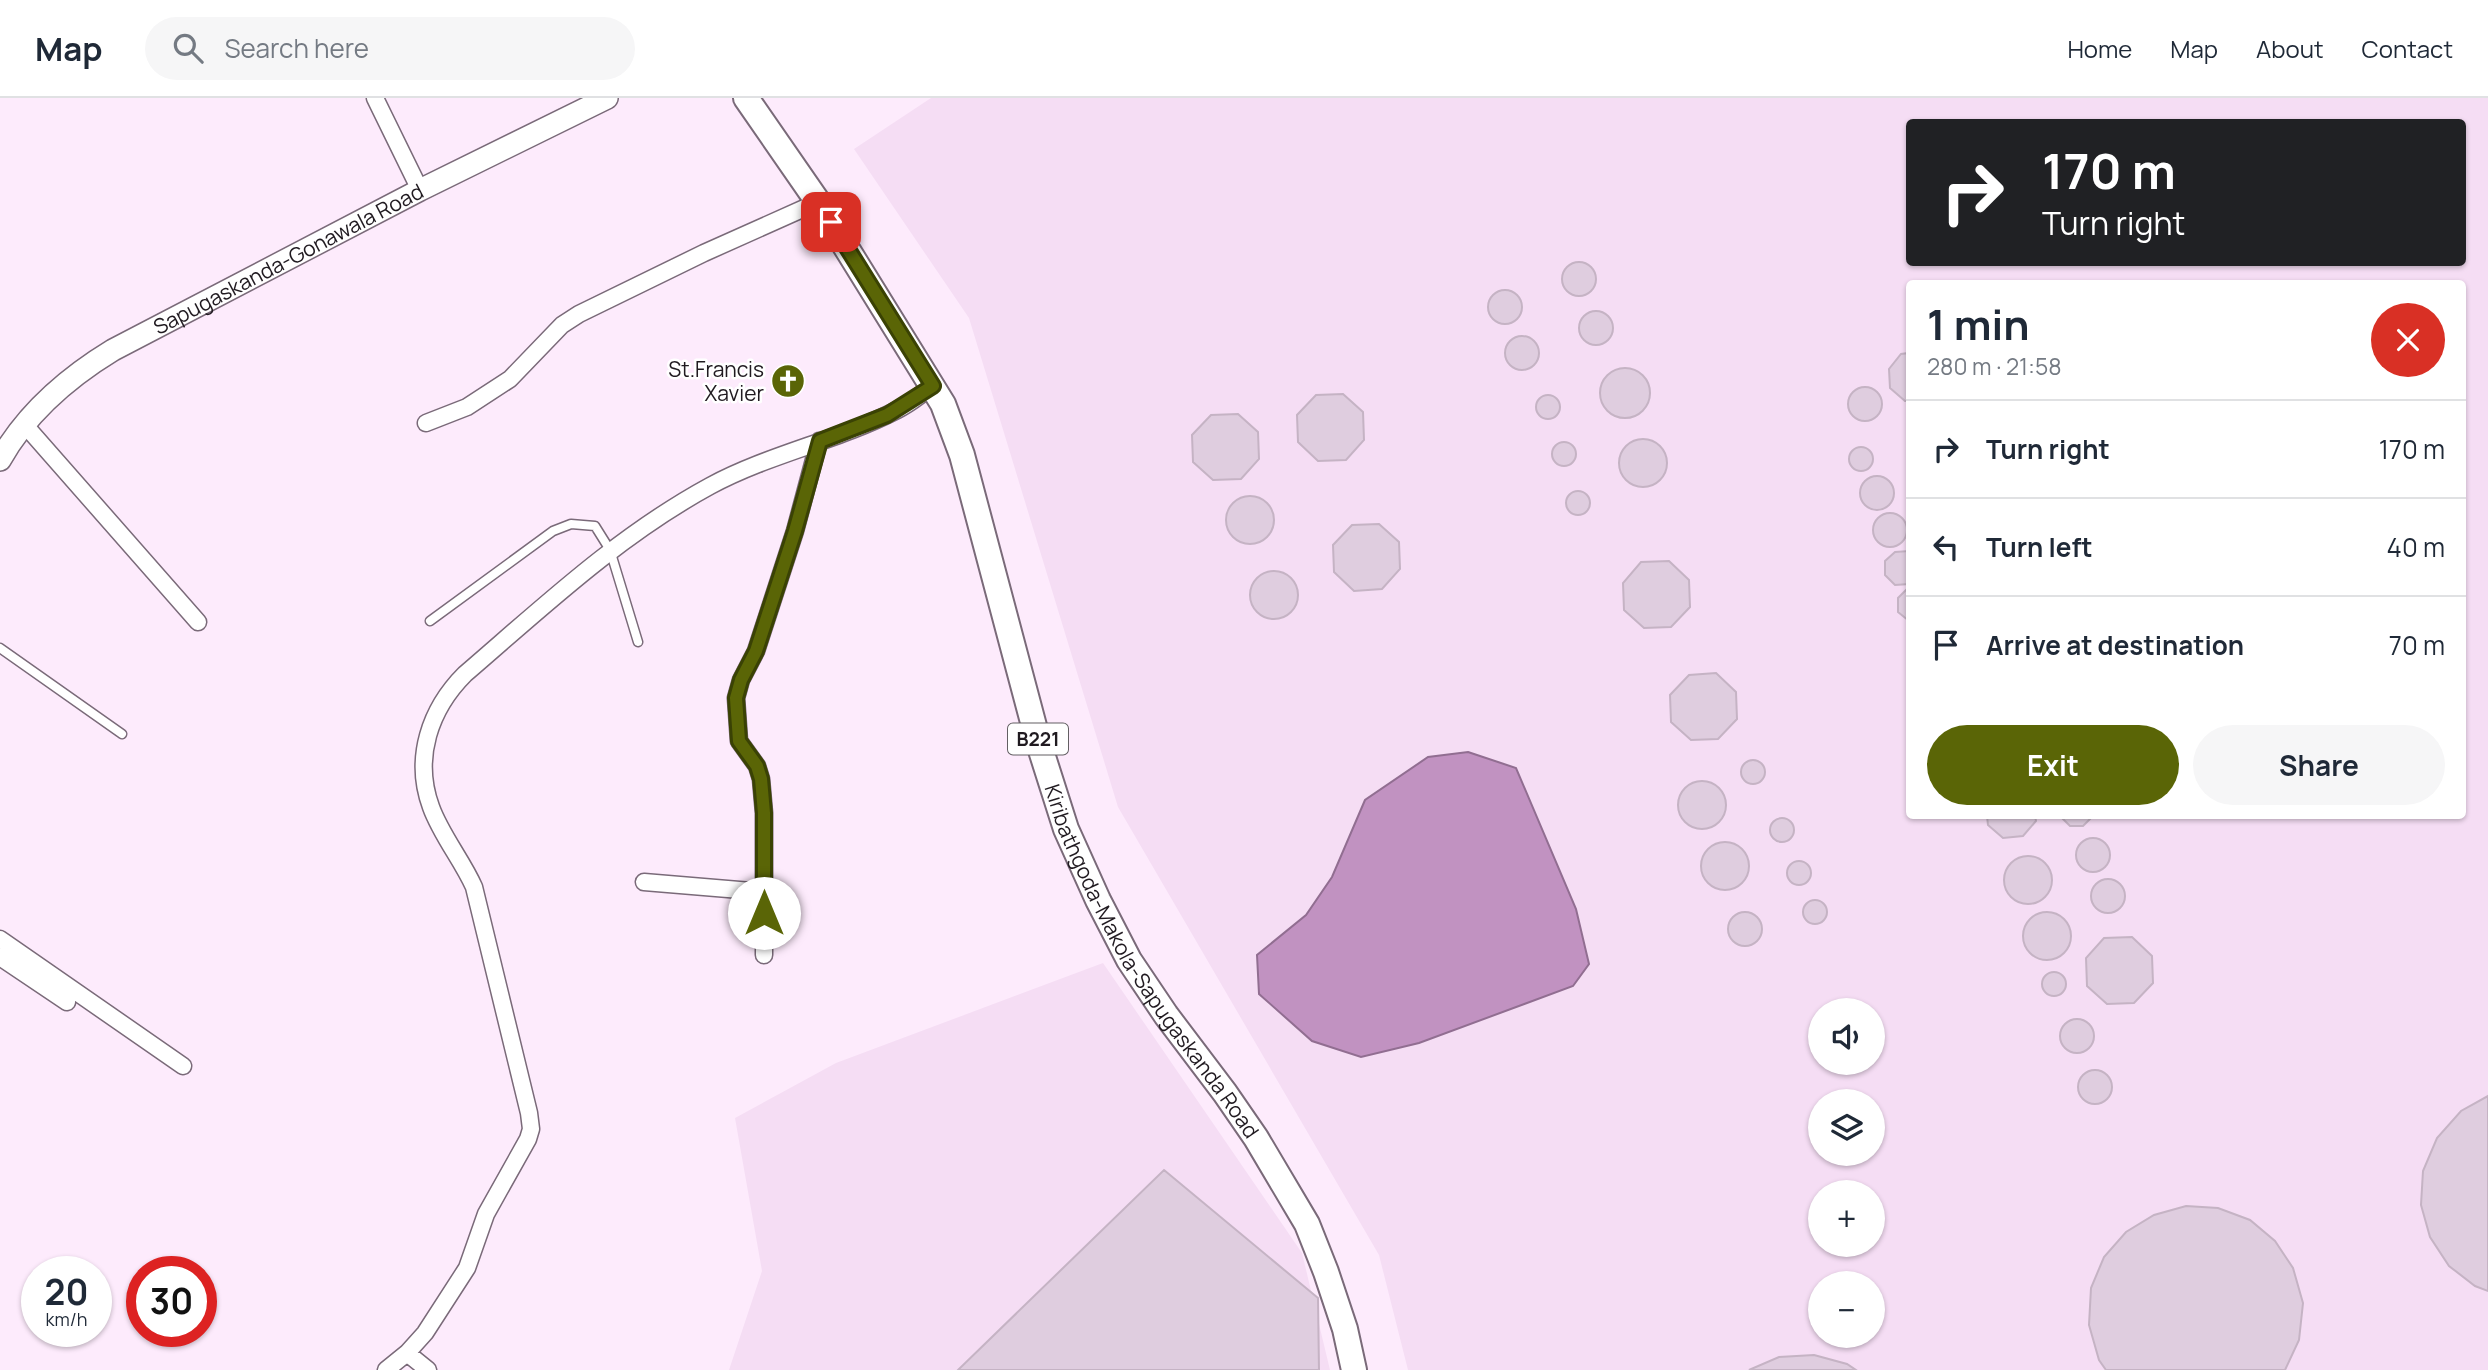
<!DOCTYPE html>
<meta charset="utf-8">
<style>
body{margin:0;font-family:Manrope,sans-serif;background:#f6f6f7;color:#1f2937;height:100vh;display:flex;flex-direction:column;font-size:26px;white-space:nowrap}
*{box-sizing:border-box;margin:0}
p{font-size:23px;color:#747a83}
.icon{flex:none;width:38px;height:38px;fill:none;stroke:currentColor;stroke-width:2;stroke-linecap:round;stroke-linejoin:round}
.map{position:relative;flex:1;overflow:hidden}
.drawer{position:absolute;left:1906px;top:182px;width:560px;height:539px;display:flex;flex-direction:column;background:#fff;border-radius:7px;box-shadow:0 2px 5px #0004}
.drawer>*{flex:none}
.banner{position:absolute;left:1906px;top:21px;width:560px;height:147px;border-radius:7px;box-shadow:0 2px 5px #0004;background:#202124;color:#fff;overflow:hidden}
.controls{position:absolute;left:1808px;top:900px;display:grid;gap:14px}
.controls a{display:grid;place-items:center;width:77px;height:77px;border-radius:50%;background:#fff;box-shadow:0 2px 5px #0004;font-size:35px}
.speed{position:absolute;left:21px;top:1158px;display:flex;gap:14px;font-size:35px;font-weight:700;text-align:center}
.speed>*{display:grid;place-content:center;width:91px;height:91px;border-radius:50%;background:#fff;box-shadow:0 2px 5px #0004;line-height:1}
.speed small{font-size:18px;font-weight:400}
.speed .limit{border:10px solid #d22;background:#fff;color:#111}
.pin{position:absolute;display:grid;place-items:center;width:60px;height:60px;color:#fff;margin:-30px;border-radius:14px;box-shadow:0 4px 10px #0006}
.me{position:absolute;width:77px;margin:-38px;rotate:0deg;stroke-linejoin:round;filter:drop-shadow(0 0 5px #0008)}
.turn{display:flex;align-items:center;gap:24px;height:147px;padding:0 21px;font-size:32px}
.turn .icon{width:91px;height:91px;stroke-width:2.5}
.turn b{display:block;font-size:49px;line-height:60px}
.round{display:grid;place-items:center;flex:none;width:74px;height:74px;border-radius:37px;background:#f6f6f7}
.summary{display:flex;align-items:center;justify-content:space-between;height:119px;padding:0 21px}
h1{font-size:42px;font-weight:700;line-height:52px}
.primary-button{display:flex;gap:14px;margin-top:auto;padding:14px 21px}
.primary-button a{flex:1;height:80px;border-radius:42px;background:#5a6506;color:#fff;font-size:28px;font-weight:700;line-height:80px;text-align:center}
.primary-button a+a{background:#f6f6f7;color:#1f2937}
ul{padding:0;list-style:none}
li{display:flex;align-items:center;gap:21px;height:98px;padding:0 21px;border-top:2px solid #e0e1e3}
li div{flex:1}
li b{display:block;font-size:26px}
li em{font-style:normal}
header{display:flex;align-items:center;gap:42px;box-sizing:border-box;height:98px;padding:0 35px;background:#fff;border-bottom:2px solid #e0e1e3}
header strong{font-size:33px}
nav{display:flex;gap:38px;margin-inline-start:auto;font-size:24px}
.search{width:490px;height:63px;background:#f6f6f7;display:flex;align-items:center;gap:18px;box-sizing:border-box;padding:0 24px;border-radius:38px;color:#747a83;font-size:26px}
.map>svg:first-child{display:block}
</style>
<header>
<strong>Map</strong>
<div class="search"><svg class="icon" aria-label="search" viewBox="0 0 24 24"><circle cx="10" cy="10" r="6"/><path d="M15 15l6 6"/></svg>Search here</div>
<nav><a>Home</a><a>Map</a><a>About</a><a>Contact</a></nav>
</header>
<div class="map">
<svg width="2488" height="1272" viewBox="0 0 2488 1272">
<rect width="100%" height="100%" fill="#fdebfc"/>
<path fill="#f5ddf4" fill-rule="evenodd" d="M931,0H2488V1272H1408L1379,1157L1118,709L969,220L854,51ZM1909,24H2462V164H1909ZM1909,186H2462V718H1909ZM1820,912H1872V964H1820ZM1820,1003H1872V1055H1820ZM1820,1094H1872V1146H1820ZM1820,1185H1872V1237H1820Z
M1103,865L1302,1155L1330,1272H729L762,1173L735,1020L836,965Z"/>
<path fill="#c192c1" stroke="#916e91" stroke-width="2" d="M1468,654L1516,670L1576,811L1589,866L1573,888L1419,945L1361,959L1312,943L1259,896L1257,857L1306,817L1332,779L1365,702L1428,659Z"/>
<path fill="#dfcddf" stroke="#c5b3c4" stroke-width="2" d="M1562 181a17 17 0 1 1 34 0a17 17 0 1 1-34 0Z
M1488 209a17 17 0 1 1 34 0a17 17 0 1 1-34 0Z
M1579 230a17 17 0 1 1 34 0a17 17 0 1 1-34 0Z
M1505 255a17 17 0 1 1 34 0a17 17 0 1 1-34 0Z
M1909,255V303H1905L1890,290L1889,271L1901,256Z
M1600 295a25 25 0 1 1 50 0a25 25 0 1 1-50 0Z
M1848 306a17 17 0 1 1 34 0a17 17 0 1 1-34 0Z
M1343,296L1363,314L1364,342L1346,362L1318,363L1298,344L1297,317L1316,297Z
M1536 309a12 12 0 1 1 24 0a12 12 0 1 1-24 0Z
M1238,316L1258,334L1259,361L1241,381L1213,382L1193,364L1192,337L1211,317Z
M1619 365a24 24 0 1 1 48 0a24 24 0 1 1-48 0Z
M1552 356a12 12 0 1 1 24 0a12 12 0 1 1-24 0Z
M1849 361a12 12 0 1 1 24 0a12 12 0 1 1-24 0Z
M1860 395a17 17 0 1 1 34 0a17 17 0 1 1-34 0Z
M1566 405a12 12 0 1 1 24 0a12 12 0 1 1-24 0Z
M1226 422a24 24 0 1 1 48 0a24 24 0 1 1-48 0Z
M1873 432a17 17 0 1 1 34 0a17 17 0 1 1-34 0Z
M1379,426L1399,444L1400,471L1382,491L1354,493L1334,474L1333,447L1352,427Z
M1909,453V486L1895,487L1885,477V463L1895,454Z
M1669,463L1689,482L1690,509L1671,529L1644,530L1624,512L1623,485L1641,464Z
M1250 497a24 24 0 1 1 48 0a24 24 0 1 1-48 0Z
M1908,490H1909V523L1898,514V500Z
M1716,575L1736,594L1737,621L1718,641L1691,642L1671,624L1670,597L1689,577Z
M1741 674a12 12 0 1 1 24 0a12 12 0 1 1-24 0Z
M1678 707a24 24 0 1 1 48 0a24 24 0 1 1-48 0Z
M1987,718H2035L2036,723L2023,738L2003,740L1988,727Z
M2060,718H2093L2083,728H2070Z
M1770 732a12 12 0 1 1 24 0a12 12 0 1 1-24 0Z
M2076 757a17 17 0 1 1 34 0a17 17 0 1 1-34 0Z
M1701 768a24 24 0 1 1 48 0a24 24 0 1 1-48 0Z
M2004 782a24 24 0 1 1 48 0a24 24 0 1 1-48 0Z
M1787 775a12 12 0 1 1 24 0a12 12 0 1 1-24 0Z
M2091 798a17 17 0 1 1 34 0a17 17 0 1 1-34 0Z
M1803 814a12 12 0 1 1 24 0a12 12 0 1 1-24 0Z
M2023 838a24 24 0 1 1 48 0a24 24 0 1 1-48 0Z
M1728 831a17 17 0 1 1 34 0a17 17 0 1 1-34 0Z
M2132,839L2152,858L2153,885L2134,905L2107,906L2087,888L2086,860L2104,840Z
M2042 886a12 12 0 1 1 24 0a12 12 0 1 1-24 0Z
M2060 938a17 17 0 1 1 34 0a17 17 0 1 1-34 0Z
M2078 989a17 17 0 1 1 34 0a17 17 0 1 1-34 0Z
M2488,998V1193L2475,1188L2449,1168L2430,1139L2421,1107L2423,1073L2437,1040L2461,1013Z
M1164,1072L1318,1200L1319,1272H958Z
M2186,1108L2218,1110L2250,1122L2275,1143L2293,1170L2303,1205L2299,1242L2285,1272H2106L2099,1262L2089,1227L2091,1190L2104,1159L2126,1134L2154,1117Z
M1814,1257L1847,1266L1856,1272H1749L1779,1259Z"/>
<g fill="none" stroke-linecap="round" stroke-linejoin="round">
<g stroke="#7a6a79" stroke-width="11">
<path id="lane" d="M430,523L553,433L571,426L595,428L610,452L638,544
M0,550L122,636"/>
</g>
<g stroke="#7a6a79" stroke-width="19">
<path id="street" d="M375,0L420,92
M426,325L467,309L510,281L562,227L579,216L704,155L818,104
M24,326L198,524
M644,784L764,794
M0,841L183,968
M764,857V715L761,681L757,668L739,643L736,600L741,582L756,553L795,433L819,343
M0,859L67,904
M407,1255L428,1272
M386,1272L407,1255L425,1235L467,1170L486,1116L528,1041L531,1031L529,1015L474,789C462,762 441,737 431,709C413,660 430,611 465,576C543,509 618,438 710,388C769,356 837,343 897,312C910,306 921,296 933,288"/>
</g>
<g stroke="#7a6a79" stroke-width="24">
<g id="secondary">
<path id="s1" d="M0,362C27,314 67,280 113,252L420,92L607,0"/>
</g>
</g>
<g stroke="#7a6a79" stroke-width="28">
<g id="primary">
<path id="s2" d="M746,0L818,104L943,306L962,357L1038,643L1066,731L1098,802L1129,862L1166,917L1225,995L1256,1040L1307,1126L1326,1174L1345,1231L1354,1272"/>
</g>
</g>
<use href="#lane" stroke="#fff" stroke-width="8"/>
<use href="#street" stroke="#fff" stroke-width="16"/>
<use href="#secondary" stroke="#fff" stroke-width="21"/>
<use href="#primary" stroke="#fff" stroke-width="24"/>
</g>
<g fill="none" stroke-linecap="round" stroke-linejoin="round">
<g stroke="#3a4204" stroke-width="18">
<path id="route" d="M764,815V715L761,681L757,668L739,643L736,600L741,582L756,553L795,433L820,343L887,317L933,288L831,124"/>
</g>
<use href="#route" stroke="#5a6506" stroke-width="12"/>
</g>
<defs>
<g id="church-disc" transform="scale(1.75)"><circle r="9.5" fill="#5a6506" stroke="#fff"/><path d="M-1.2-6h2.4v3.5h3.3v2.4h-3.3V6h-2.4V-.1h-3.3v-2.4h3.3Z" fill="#fff"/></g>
</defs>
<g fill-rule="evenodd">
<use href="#church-disc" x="788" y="283"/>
</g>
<g text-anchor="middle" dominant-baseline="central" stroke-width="5" stroke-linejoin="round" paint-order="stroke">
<rect fill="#fff" stroke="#635f63" stroke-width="2" x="1008" y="625.5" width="60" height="31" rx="5"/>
<g font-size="19" font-weight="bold" fill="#201a20">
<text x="1038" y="641">B221</text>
</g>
<g font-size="21" fill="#201a20" stroke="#fff">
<text stroke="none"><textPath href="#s1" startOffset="357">Sapugaskanda-Gonawala Road</textPath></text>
<text stroke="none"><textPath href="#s2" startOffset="964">Kiribathgoda-Makola-Sapugaskanda Road</textPath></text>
</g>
<g font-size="21" fill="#201a20" stroke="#fff" text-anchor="end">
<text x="764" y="271">St.Francis<tspan x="764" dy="24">Xavier</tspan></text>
</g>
</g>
</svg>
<div class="controls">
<a><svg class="icon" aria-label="sound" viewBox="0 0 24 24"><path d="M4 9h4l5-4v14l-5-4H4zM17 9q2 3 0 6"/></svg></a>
<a><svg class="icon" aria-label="layers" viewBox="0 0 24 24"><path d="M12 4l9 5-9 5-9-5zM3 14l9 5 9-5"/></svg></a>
<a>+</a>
<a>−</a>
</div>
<div class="speed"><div>20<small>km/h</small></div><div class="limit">30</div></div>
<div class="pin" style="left:831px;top:124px;background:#d93025"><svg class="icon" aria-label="arrive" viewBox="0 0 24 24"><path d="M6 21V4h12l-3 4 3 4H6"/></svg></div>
<svg class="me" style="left:764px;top:815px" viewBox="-20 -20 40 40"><circle r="19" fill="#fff"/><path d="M0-13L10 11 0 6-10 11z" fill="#5a6506"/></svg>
<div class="banner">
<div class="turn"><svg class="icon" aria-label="right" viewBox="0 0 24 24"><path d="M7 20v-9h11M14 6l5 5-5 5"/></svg><div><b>170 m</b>Turn right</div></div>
</div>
<section class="drawer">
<div class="summary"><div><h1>1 min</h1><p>280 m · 21:58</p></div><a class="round" style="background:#d93025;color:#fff"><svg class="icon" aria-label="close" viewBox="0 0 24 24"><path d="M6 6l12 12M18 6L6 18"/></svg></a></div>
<ul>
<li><svg class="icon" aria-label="right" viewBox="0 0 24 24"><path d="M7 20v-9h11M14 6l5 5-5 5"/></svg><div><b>Turn right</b></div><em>170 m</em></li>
<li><svg class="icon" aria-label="left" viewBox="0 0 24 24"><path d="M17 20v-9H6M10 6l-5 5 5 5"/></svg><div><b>Turn left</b></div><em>40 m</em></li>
<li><svg class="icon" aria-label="arrive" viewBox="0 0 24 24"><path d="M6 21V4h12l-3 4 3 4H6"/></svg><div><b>Arrive at destination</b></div><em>70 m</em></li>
</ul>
<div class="primary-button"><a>Exit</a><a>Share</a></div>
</section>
</div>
